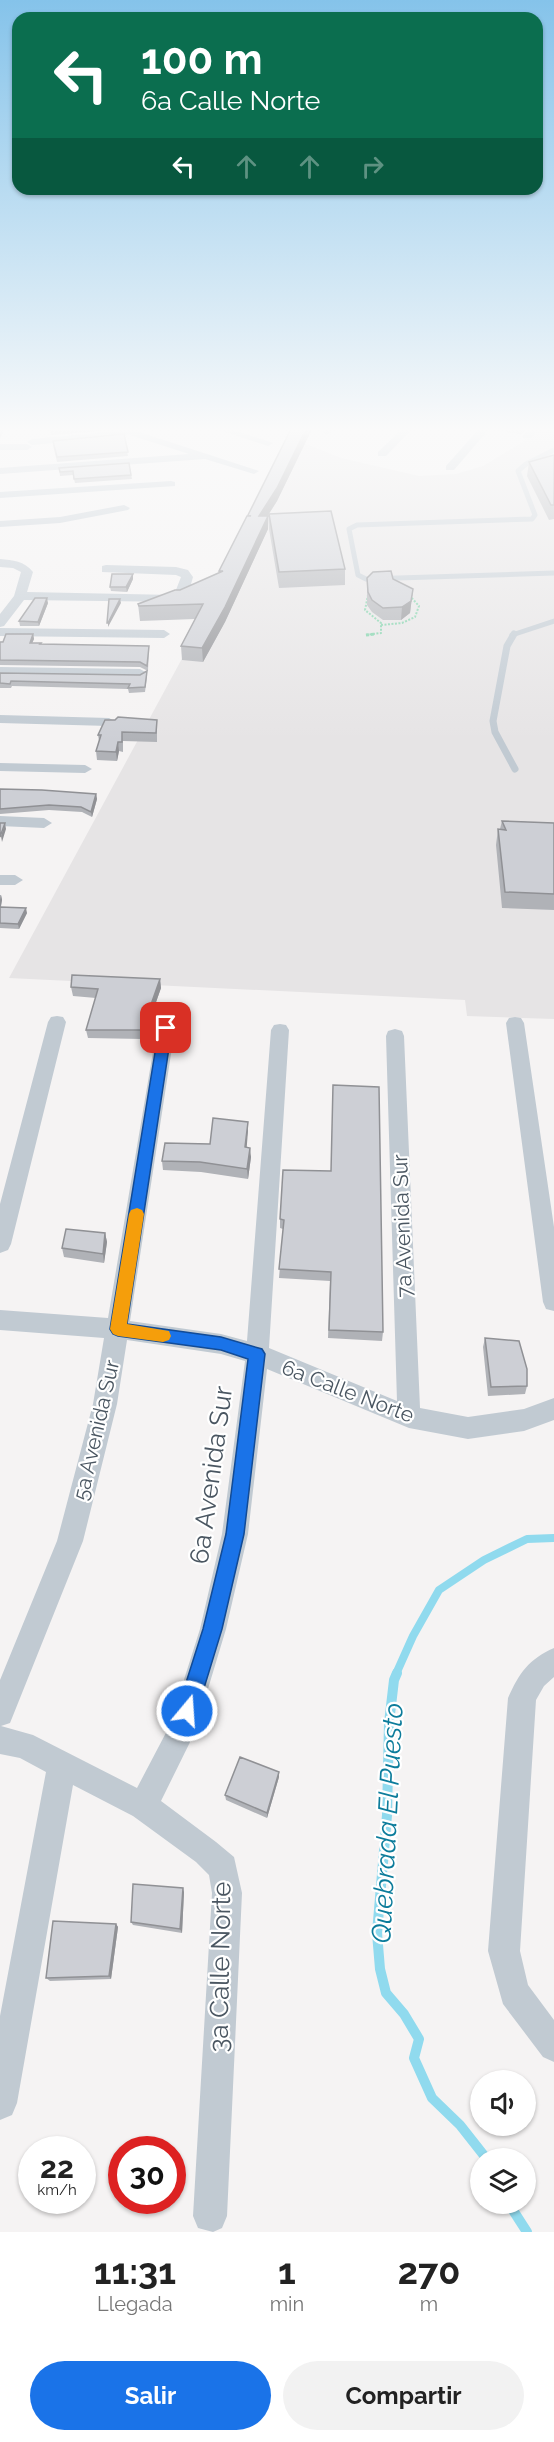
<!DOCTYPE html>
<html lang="es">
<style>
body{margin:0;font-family:Raleway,sans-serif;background:#f2f2f2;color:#222;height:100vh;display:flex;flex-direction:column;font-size:22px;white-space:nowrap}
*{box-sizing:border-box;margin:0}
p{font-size:20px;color:#767676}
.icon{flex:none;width:33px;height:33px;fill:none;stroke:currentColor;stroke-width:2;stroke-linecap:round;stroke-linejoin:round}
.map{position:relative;height:2232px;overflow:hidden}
.sheet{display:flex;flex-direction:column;background:#fff;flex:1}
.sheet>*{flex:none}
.top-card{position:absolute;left:12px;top:12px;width:531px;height:183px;border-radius:18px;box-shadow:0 2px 4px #0004;background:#0b6e4f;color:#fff;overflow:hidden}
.tools{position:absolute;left:470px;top:2070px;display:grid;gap:12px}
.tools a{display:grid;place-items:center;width:66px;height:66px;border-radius:50%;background:#fff;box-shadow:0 2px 4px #0004;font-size:30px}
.speed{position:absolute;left:18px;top:2136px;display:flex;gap:12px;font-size:30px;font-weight:700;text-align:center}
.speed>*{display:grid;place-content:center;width:78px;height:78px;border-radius:50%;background:#fff;box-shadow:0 2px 4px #0004;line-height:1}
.speed small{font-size:15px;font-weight:400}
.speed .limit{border:9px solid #d22;background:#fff;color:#111}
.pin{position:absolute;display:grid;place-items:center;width:51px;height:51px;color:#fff;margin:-26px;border-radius:12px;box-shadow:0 3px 9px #0006}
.me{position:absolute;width:66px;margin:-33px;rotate:18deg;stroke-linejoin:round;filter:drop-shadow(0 0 4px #0008)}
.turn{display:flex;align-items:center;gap:21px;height:126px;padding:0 30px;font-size:27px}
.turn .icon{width:78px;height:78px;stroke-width:2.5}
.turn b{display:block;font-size:42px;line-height:51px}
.lanes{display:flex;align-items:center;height:57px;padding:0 30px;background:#0003;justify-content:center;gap:30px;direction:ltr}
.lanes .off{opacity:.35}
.eta{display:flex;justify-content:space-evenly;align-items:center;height:102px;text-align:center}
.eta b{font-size:36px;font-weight:700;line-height:42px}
.primary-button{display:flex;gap:12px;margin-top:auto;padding:12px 30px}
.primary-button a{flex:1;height:69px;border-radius:36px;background:#1a73e8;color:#fff;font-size:24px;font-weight:700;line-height:69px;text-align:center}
.primary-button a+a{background:#f2f2f2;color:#222}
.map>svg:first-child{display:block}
</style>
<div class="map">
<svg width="554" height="2232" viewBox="0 0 554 2232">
<rect width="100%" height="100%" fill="#f5f3f3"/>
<path fill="#e6e4e5" d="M537,429H554V1019L467,1016L465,1000L9,978L185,653L261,489L289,437L341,458L419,476L456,474L483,466L523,442Z"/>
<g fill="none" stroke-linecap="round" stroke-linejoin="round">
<path stroke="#90daee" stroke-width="8" d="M396,1674L413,1636L439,1590L484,1560L527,1539L554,1538"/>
<path stroke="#90daee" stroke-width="10" d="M397,1673L394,1680L389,1723L387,1815L377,1933L380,1969L386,1993L404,2014L419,2039L414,2058L432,2098L460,2125L486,2158
M509,2204L527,2232"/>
<path stroke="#7ad0a6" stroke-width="2" stroke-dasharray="2 1.5" stroke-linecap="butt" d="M381,625L402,623L415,617L419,606L409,595
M366,635L381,633V623L365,610L368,595"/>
<path stroke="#7ad0a6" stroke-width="3" stroke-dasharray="3 2" stroke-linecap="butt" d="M366,635L375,634"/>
<path stroke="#c1cad2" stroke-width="5" d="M554,450L526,464L518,471L535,515L532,519L357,525L349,529L358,575L366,579L554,573
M512,635L554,621"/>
<path stroke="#c1cad2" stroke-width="7" d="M514,634L507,646L493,721L495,732L515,769"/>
<path fill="#c1cad2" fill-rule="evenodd" d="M116,429H130L259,471L254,474L205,459L0,474V468L189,454L127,434L122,437L32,445L27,442L32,439L118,431Z
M216,429H230L273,443L268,446Z
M325,429H336L327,435L322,432Z
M402,429H412L386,456H378V452Z
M479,429H489L454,470H446V466Z
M529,429H539L531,438H523L522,436Z
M0,444H27L32,447L27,450H0Z
M171,481L175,482V486L0,498V492Z
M124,505L130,508L128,510L60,523L0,527V521L60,517Z
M0,559C13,560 24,561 33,572L27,592L174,595L181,577L176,575L102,572V566L106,565L176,567L188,570L193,577L188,595L181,602L24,600L4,626L0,627V614L14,596L21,572L13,568L0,567Z
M0,628L164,630L170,634L164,638L0,636Z
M0,667L140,669L147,673L140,677L0,675Z
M0,715L109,718L116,722L109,726L0,723Z
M0,763L85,765L92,769L85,773L0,771Z
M0,816L44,818L52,823L44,828L0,826Z
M0,875H15L23,880L15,885H0Z
M57,1016L63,1017L66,1022L11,1244L8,1250L0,1253V1204L48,1022L51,1017Z
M515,1017L521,1018L524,1023L554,1227V1311L546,1309L543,1302L506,1023L509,1018Z
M166,1022L172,1023L175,1028L130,1321L221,1334L247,1341L271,1030L274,1025L280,1024L286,1025L289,1030L269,1348L397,1401L386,1036L388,1031L395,1029L402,1031L404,1036L420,1408L468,1417L524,1409L554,1398V1420L524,1431L468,1439L409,1428L267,1369L248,1534L226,1629L195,1732L161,1801L216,1842L234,1857L242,1893L227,2216L222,2228L213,2232L198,2228L193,2216L212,1893L209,1875L196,1862L133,1816L73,1785L17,2103L12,2115L0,2120V2016L46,1772L20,1758L0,1754V1680L57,1541L93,1404L104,1338L0,1330V1310L108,1318L157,1028L160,1023ZM127,1340L221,1354L245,1361L222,1534L200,1629L169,1727L137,1788L33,1735L1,1726L10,1723L83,1541L117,1404Z
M554,1648V1677L544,1686L536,1700L520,1951L528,1985L554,2020V2062L543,2057L503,2004L488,1951L508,1698C519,1673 529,1659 554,1648Z"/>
</g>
<path fill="#b0b2b7" d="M312,429L277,501L269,514L345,569V585L279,588L269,529V515L268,529L225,622L203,662L182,660L181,646L195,619L140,621L138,604L180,590L220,573L219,571L248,516V515Z
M494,429H528L521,434L493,430Z
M124,434L128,456L57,462L53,445Z
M554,455V519L549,520L527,476L529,462Z
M129,463L132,479L75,483L73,475L60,476L59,468Z
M133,574V579L127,592L111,591L110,587Z
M367,578L393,579L413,589L410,613L401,620H383L372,612L367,605Z
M48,603L39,626H20L19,621Z
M33,634L34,639L32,643L41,644L149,646L148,671L140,667L0,665V642Z
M0,673L147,676L145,692L129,693L128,689L12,686L11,688H0Z
M157,720V742L123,741V752L119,751L117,761L97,760L96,751L99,741L98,735Z
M0,789L96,794L97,799L92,817L82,812L49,810L0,814Z
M502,821L554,823V910L502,908L496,845L498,829H500Z
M0,895H1L2,900L1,907L27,913L19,929L0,928Z
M160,979L161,988L143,1039L88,1038L86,1030L96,998L73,996L71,987Z
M248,1122L246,1147L251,1157L248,1179L201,1172L163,1170L162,1161L210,1144Z
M331,1171L383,1332L382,1341L328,1338L330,1281L279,1278L283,1229L280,1228V1219Z
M105,1233L107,1242L104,1263L64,1257L62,1248Z
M485,1338L527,1386L525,1394L488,1396L483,1347Z
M279,1777L267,1818L226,1800L225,1795Z
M184,1892L182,1933L133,1925L131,1922Z
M116,1924L118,1927L111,1979L50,1981L46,1978Z"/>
<path fill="#909195" d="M2,429H5L0,438V432Z
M66,429H115L114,430L51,435L50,430Z
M306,429H312L277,501L259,529V516Z
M523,429H528L521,434L522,430Z
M268,516V529L225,622L203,662L202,648Z
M133,574V579L127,592L126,587Z
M413,589L410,613L401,620L402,607Z
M47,598L48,603L39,626L38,622Z
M120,599L121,603L108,627V623Z
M33,634L34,639L30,648V643Z
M118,742L119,751L117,761L116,752Z
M96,794L97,799L92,817L91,812Z
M5,823L6,829L2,842L1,836Z
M1,895L2,900L0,910V900Z
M26,908L27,913L19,929L18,924Z
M160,979L161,988L143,1039L142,1030Z
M248,1122V1131L246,1156L245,1147Z
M250,1148L251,1157L248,1179L247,1169Z
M105,1233L107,1242L104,1263L103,1254Z
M279,1772V1777L267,1818V1813Z
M183,1888L184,1892L182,1933L180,1929Z
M116,1924L118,1927L111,1979L109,1976Z"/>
<path fill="#cdcfd5" stroke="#909195" stroke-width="1.5" d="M291,429H306L277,488L259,516H268L225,607L202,648L181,646L203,604L139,606L138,604L175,590H180L223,571H219L247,516H251L248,515Z
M124,434L128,452L57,457L53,441Z
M554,455V505H551L529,462Z
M129,463L131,475L74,479L73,471L60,472L59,468Z
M331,511L345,569L279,572L269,514Z
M391,571L393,579L413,589L411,601L402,607L383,608L372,600L368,592L367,578L373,572Z
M112,574H133L126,587H110Z
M35,598H47L38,622L19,621Z
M109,599H120L108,623H107Z
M6,634H33L30,643H41L40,644L149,646L147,666L140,662L0,660V642H3Z
M147,671L145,687L128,688L130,684L11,681L10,684L0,683V673L140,675Z
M118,717L157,720L156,733L122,732V742H118L116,752L96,751L101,735H98L105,720H115Z
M0,789L42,790L96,794L91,812L81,807L49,805L0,809Z
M502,821L554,823V894L505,892L498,829L506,830Z
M0,823H5L0,837Z
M0,907L26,908L18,924L0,923Z
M72,975L160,979L142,1030H86L98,989L71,987Z
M333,1085L379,1087L383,1332L329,1330L331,1272L279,1269L284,1220L280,1219L283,1170L331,1171Z
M213,1118L248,1122L245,1147L250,1148L247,1169L200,1162L162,1161L165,1143L210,1144Z
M66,1229L105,1233L103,1254L62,1248Z
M485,1338L519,1341L527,1369V1386L491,1387Z
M240,1757L279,1772L267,1813L225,1795Z
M133,1884L183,1888L180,1929L131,1922Z
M53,1921L116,1924L109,1976L46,1978Z"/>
<linearGradient id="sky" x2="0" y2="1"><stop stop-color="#85c3ea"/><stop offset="0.58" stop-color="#fafafa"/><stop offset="1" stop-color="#fafafa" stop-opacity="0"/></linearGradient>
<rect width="554" height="741" fill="url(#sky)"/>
<path fill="#1a73e8" stroke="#114b97" stroke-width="1.5" d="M166,1024L172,1028L127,1324L221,1337L262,1349L265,1354L244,1534L222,1629L197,1711L194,1718L187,1721L180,1718L177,1711L203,1629L226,1534L248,1359L221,1350L118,1336L113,1334L110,1329L159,1028Z"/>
<path fill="#f59e0b" d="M137,1208L142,1210L144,1214L127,1324L169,1331L171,1336L169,1340L163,1342L118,1336L113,1334L110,1329L129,1214L131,1210Z"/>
<g text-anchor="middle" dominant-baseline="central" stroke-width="4.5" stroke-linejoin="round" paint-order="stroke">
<g font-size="21" fill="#4a5661" stroke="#fff">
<text transform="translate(402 1226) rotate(-92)">7a Avenida Sur</text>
<text transform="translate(348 1391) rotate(21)">6a Calle Norte</text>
<text transform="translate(96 1430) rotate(-77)">5a Avenida Sur</text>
</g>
<g font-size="26" fill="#4a5661" stroke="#fff">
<text transform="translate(211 1475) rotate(-82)">6a Avenida Sur</text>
<text transform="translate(220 1967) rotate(-89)">3a Calle Norte</text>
</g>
<g font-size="27" font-style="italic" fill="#0c7c9b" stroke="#fff">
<text transform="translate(387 1823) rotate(-87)">Quebrada El Puesto</text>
</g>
</g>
</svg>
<div class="tools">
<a><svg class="icon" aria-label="sound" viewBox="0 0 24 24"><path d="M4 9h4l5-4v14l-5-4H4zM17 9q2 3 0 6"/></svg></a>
<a><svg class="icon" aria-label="layers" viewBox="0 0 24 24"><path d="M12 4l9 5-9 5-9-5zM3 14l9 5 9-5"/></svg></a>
</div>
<div class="speed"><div>22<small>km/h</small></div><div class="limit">30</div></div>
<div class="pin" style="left:166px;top:1028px;background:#d93025"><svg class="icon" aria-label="arrive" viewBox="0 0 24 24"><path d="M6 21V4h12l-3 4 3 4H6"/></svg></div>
<svg class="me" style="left:187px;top:1711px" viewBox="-20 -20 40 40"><circle r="17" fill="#1a73e8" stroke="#fff" stroke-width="3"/><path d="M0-11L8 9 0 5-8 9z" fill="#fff"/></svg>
<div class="top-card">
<div class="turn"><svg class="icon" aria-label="left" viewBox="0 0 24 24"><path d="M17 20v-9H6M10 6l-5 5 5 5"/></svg><div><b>100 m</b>6a Calle Norte</div></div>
<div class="lanes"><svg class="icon" aria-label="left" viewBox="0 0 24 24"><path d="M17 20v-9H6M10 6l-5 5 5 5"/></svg><svg class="icon off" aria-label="ahead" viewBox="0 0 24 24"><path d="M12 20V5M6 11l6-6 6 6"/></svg><svg class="icon off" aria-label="ahead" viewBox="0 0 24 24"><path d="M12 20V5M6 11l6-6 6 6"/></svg><svg class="icon off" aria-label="right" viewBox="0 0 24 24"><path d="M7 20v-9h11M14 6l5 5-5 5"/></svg></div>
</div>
</div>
<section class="sheet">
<div class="eta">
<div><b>11:31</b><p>Llegada</p></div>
<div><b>1</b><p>min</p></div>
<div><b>270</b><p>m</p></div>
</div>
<div class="primary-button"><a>Salir</a><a>Compartir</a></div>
</section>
